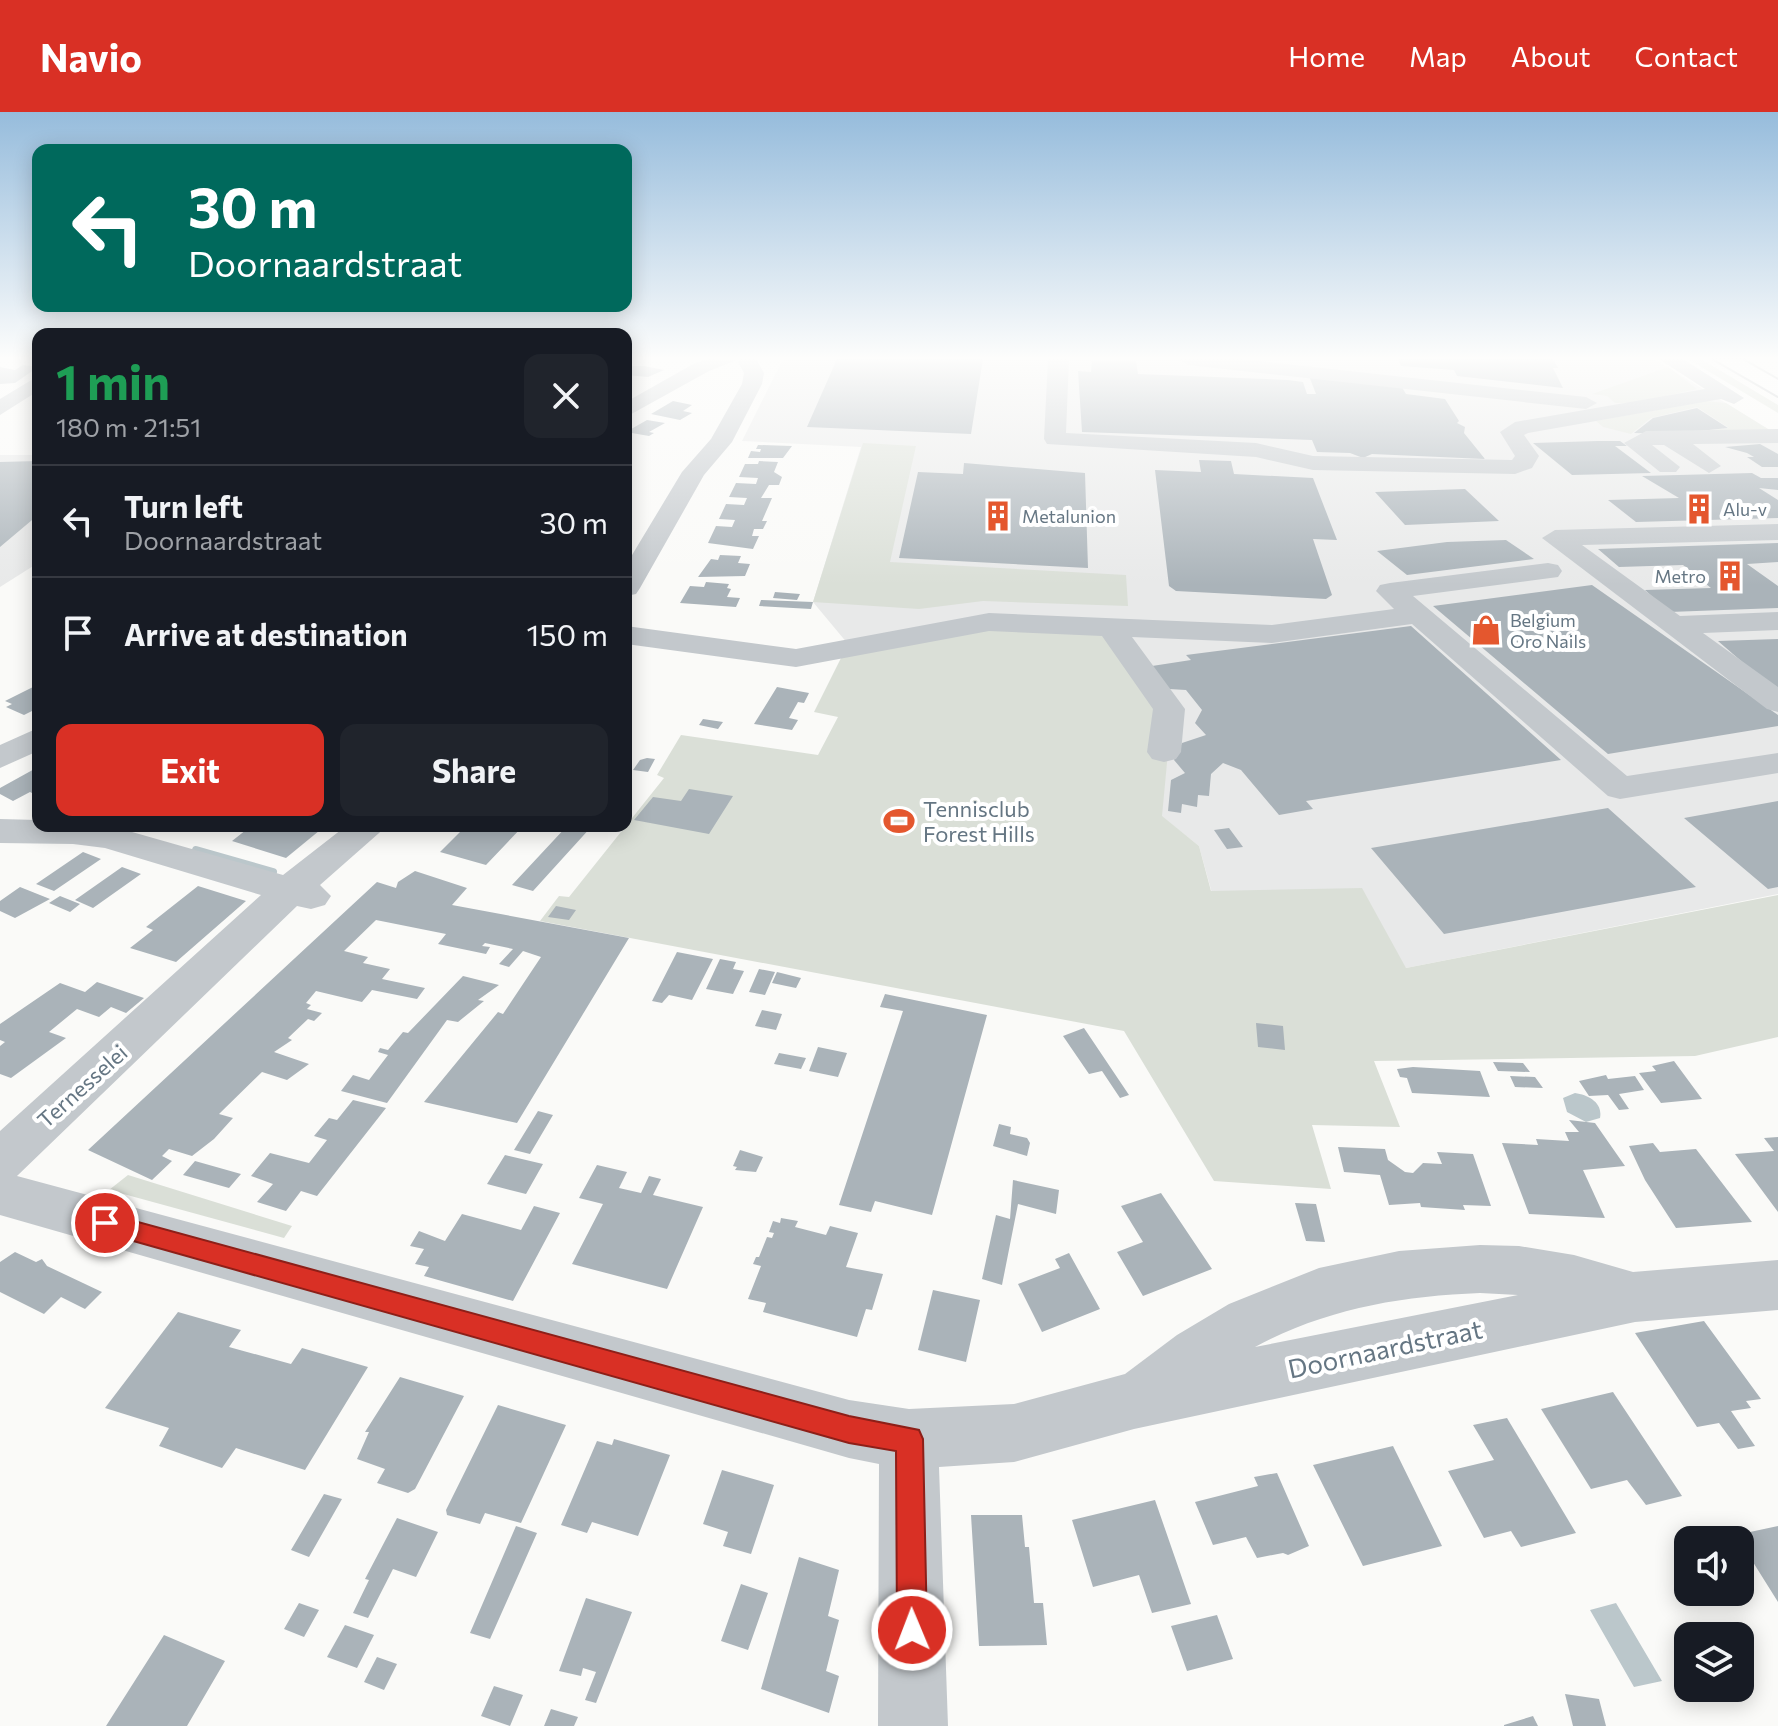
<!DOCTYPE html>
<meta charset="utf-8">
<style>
body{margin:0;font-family:Commissioner,sans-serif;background:#20242c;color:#f1f3f6;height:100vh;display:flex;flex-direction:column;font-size:30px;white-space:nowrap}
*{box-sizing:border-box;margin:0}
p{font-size:26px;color:#9ea1a6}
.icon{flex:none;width:44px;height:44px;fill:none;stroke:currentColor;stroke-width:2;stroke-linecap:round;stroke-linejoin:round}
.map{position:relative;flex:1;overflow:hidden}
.details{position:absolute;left:32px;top:216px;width:600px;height:504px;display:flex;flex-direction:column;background:#171b24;border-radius:16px;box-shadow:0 4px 20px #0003}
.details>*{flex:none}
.hud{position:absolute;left:32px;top:32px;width:600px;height:168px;border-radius:16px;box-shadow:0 4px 20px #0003;background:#00695c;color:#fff;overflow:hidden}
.fabs{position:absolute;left:1674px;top:1414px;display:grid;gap:16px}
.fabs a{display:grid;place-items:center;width:80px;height:80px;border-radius:16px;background:#171b24;box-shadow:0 4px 20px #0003;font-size:40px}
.pin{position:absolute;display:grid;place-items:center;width:68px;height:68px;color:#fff;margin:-34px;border:4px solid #fff;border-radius:50%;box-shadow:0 2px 8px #0007}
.me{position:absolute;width:88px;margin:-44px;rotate:359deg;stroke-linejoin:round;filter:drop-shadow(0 0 6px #0008)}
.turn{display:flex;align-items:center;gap:28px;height:168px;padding:0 24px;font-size:36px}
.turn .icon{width:104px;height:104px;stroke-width:2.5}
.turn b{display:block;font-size:56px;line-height:68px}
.round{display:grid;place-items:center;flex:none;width:84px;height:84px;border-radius:16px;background:#20242c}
.overview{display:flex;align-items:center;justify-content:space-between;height:136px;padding:0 24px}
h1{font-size:48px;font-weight:700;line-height:60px;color:#1e9e55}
.primary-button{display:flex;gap:16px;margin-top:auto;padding:16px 24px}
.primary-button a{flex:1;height:92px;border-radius:16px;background:#d93025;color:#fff;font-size:32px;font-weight:700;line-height:92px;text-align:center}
.primary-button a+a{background:#20242c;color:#f1f3f6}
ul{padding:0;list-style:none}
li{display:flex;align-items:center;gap:24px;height:112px;padding:0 24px;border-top:2px solid #363941}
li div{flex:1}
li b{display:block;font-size:30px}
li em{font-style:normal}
header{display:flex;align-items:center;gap:48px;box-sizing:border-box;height:112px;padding:0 40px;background:#d93025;color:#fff}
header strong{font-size:38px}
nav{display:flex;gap:44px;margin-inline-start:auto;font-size:28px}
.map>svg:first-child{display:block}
</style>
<header>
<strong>Navio</strong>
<nav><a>Home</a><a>Map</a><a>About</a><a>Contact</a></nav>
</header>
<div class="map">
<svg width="1778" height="1614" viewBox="0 0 1778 1614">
<rect width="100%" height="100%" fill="#fafaf8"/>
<path fill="#e8e9e9" d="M783,247H1654L1778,323V782L1406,856L1213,785L1199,734L1161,704L1172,598L848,532L813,490L861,335L742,329Z
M0,343H38V451L0,475Z"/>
<path fill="#dadfd7" d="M1688,247H1701L1778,293V301Z
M1668,255L1697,277L1635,291H1615L1607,284L1592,282Z
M1706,289L1726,291L1771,319H1704L1729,316L1697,295L1651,306L1631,322L1603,315L1596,309Z
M863,331L916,334L890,450L1126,463L1128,494L983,489L919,497L813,490Z
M992,505L1111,511L1172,598L1162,704L1199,734L1211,779L1362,776L1406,856L1778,783V925L1695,944L1374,949L1400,1015L1312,1013L1331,1077L1214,1069L1124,919L540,809L559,784L569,785L664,666L657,663L681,623L818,643L838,605L814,600L848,532Z
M128,1063L292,1114L284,1126L109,1078Z"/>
<path fill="#bbc7cb" d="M1575,981C1589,983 1603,991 1600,1006L1586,1010L1567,1000L1563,986Z
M1616,1491L1662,1569L1634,1575L1590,1498Z"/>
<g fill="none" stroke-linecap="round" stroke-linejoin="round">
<path stroke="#bbc7cb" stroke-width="8" d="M196,738L273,760"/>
</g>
<path fill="#aab3b9" d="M837,247H983L971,322L807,315Z
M1398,247H1553L1558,256H1553L1563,276L1457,264L1454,258L1401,254Z
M1092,248L1136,249L1138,262L1288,268L1303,270L1307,282H1316L1309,264L1400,272L1406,282L1445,287L1459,309L1457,311L1465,315L1464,321L1485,347L1372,342L1363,346L1350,341L1317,340L1312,328L1082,320L1078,259L1091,260Z
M23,253L38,255L15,271L0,272V255L15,258Z
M633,254H644L664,258L648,265L626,263V258Z
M673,289L692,293L683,299L692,301L680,308L651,302Z
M1697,296L1728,316L1670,322L1634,321L1653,306Z
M647,308L665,311L649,320L654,321L649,324L626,320Z
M1598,329H1620L1627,334H1615L1651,361L1572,363L1533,331Z
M1760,332L1778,342V355H1762L1747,345H1754L1747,341L1725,335Z
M758,333L792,334L783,346H748L751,339L760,340L761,337H756Z
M1199,348L1231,349L1234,362L1313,366L1337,428L1313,427L1332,483L1326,487L1176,479L1169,474L1155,358L1201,360Z
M38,349V403L0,435V350Z
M759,349L778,350L774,360L782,365L779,373H769L761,386H772L762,409H767L763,417H754L752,424H759L753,437L708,431L716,414L732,415L735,408L719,407L726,392L744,393L747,386L729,385L736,371L756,372L758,366L739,365L745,352H758Z
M964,351L1085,361L1088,456L899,446L918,360L963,362Z
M1752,361L1761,366H1778V378L1759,376L1778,388V406L1636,410L1608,388L1679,386L1642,364Z
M1465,377L1499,409L1405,413L1375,380Z
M1506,428L1534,447L1407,463L1377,439L1447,430Z
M1778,431V450L1747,452L1778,474V496L1669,500L1645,478L1711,476L1683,453L1619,455L1598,437Z
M720,443L741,444L738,451L750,452L745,464L698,465L711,447L718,448Z
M706,470L729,472L727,476L731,477L727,485L740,486L736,495L680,491L690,474L704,475Z
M1592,473L1778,603V614L1608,642L1433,494Z
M775,480L800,482L797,488L773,486Z
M761,488L813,490L811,497L759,494Z
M1411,514L1561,648L1306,689L1313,697L1279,703L1241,658L1223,651L1211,662L1209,684L1198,683L1197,695L1182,692L1181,701L1168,699L1171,668L1185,661L1174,648L1182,631L1206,623L1195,611L1202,598L1186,578L1169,577L1152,554L1191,548L1186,543Z
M1778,527V581L1718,529Z
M33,575L38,577V596L24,603L6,595L12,592L5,589Z
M777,575L809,581L804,591L798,590L789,606L798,608L792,618L754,612Z
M703,607L723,610L718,617L699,613Z
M647,646L655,647L648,660L633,658L640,648Z
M38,655V684L30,680L13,689L0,682V676Z
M689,677L733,684L709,722L634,708L653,685L681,689Z
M1778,689V775L1768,777L1684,706Z
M1608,696L1696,775L1444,822L1371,736Z
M251,714H325L286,746L232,729Z
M466,714H523L486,753L440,740Z
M567,714H592L533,779L512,773Z
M1229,716L1243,735L1227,737L1214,718Z
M83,740L101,747L54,779L36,772Z
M122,755L141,762L93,796L75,788Z
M415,759L467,776L452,793L629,826L517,1011L424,990L498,900L503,902L541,845L523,839L509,855L499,852L513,837L485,831L482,834L490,835L486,842L438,832L446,822L376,808L344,839L368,845L363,851L390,857L382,867L425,876L417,887L372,878L362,890L316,879L306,891L311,893L307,897L322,901L314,909L308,907L288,926L292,928L274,940L309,952L287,968L262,960L219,1002L233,1006L214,1027L192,1044L169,1037L162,1044L172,1049L152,1068L88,1038L377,770L396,776L398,770Z
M198,774L246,789L176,850L130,836L153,818L146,815Z
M20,775L50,787L15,806L0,799V789Z
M60,784L80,792L70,800L49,791Z
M556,794L576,798L569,808L548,805Z
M677,840L713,847L692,888L669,883L662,891L652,889Z
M720,847L736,850L733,857L744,859L733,882L706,877Z
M759,857L775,860L765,883L749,880Z
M777,860L801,866L796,876L772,871Z
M463,864L499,873L478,888L484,889L458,910L447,908L387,991L341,979L353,963L369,968L388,943L378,940L380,936L388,938L403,920L408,921Z
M97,870L144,886L126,901L111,895L99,905L77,897L49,920L66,926L11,966L0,962V934L5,930L0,928V912L60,871L85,880Z
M885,882L987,903L932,1103L875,1089L871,1100L839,1093L903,899L880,895Z
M762,898L782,902L776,918L755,914Z
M1256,911L1283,914L1285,938L1258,935Z
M1084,916L1129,983L1120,986L1102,959L1089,962L1063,924Z
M818,935L847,941L838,965L809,959Z
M779,941L806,946L801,957L774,952Z
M1674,949L1702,987L1661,991L1639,961L1656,959L1652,954Z
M1493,950L1523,951L1530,960L1498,959Z
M1413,955L1480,959L1490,985L1412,981L1407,966L1400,965L1397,957Z
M1606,963L1608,967L1635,964L1644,978L1619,982L1629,997L1619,998L1608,983L1589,984L1579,969Z
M1510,964L1535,965L1543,976L1515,975Z
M353,988L386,996L317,1084L301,1079L286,1099L257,1090L273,1072L251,1064L270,1041L309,1051L327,1028L314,1024L329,1006L337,1008Z
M538,999L553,1003L530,1042L514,1038Z
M1569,1008L1595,1011L1625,1054L1583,1058L1605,1106L1529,1102L1502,1031L1538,1033L1536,1027L1569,1029L1565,1020H1579Z
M999,1012L1011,1015L1010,1022L1027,1026L1030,1031L1027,1044L993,1034Z
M1778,1025V1100L1735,1042L1774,1039L1764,1026Z
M1653,1031L1660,1040L1696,1037L1752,1110L1676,1116L1645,1068L1629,1034Z
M1338,1035L1385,1037L1388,1048L1405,1060L1413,1061L1423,1051L1442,1052L1437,1040L1473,1042L1491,1094L1463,1093L1465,1098L1421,1095L1420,1091L1389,1093L1380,1063L1344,1060Z
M740,1038L763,1045L756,1060L735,1058L737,1055L733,1054Z
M505,1043L543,1052L526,1082L487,1072Z
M195,1049L241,1062L229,1076L183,1063Z
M597,1053L627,1060L619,1076L641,1081L649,1064L661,1067L653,1083L703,1095L667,1177L572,1152L603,1092L579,1086Z
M1013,1068L1059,1078L1056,1102L1018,1092L1002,1173L982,1167L996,1103L1010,1107Z
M1161,1081L1212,1157L1143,1184L1117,1140L1143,1130L1121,1094Z
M1295,1091L1316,1092L1325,1130L1306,1129Z
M534,1094L560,1101L513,1189L424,1164L429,1155L415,1152L424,1137L410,1134L419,1119L445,1129L462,1102L521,1118Z
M781,1106L798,1109L795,1115L826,1123L830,1114L858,1121L846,1155L883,1162L872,1198L866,1197L857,1225L763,1200L766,1191L748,1187L761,1154L753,1152L756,1145H759L767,1125L772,1126L774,1121L769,1120L773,1109L780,1111Z
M15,1140L36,1150L42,1147L47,1154L102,1180L85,1197L61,1185L44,1202L0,1180V1150Z
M1069,1141L1100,1197L1042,1220L1018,1172L1060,1156L1055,1147Z
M933,1178L980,1188L966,1250L918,1238Z
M178,1200L241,1218L229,1235L291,1252L302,1236L368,1255L305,1358L236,1336L222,1356L159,1334L169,1316L105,1296Z
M1704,1209L1761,1287L1746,1289L1751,1296L1731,1299L1755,1334L1738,1337L1719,1311L1697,1315L1635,1221Z
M400,1265L464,1284L415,1377L408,1381L377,1371L385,1357L357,1347L369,1320H365Z
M1613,1280L1682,1384L1646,1393L1627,1368L1591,1377L1541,1297Z
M498,1293L566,1313L521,1411L485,1401L480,1412L447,1403L446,1398Z
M1507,1306L1576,1421L1521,1435L1511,1419L1484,1426L1448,1359L1494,1348L1473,1313Z
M614,1327L670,1343L638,1424L592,1410L587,1421L561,1413L597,1329L612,1333Z
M1393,1334L1442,1434L1363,1454L1313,1353Z
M722,1358L774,1373L751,1442L723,1434L728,1420L703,1412Z
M1277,1361L1309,1434L1288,1443L1283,1441L1257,1446L1246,1425L1213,1433L1195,1390L1258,1374L1254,1365Z
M324,1382L342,1387L309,1445L291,1438Z
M1155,1388L1191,1492L1152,1501L1139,1463L1093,1475L1072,1408Z
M971,1403H1022L1025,1435H1029L1034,1491H1043L1047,1533L979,1534Z
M397,1406L438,1420L416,1465L393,1457L368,1506L353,1501L369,1468L365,1467Z
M516,1414L537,1421L490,1527L470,1521Z
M1778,1414V1490L1736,1423Z
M799,1445L839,1458L828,1504L839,1508L826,1559L839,1564L829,1601L761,1577Z
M741,1472L768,1481L748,1538L721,1529Z
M586,1486L632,1500L596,1591L585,1588L596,1560L583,1556L581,1564L559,1559Z
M299,1491L319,1498L304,1525L284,1517Z
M1217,1503L1233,1547L1187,1559L1171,1514Z
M345,1513L374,1523L357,1556L327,1545Z
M164,1523L225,1549L187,1614H106Z
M377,1545L397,1552L384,1578L364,1570Z
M494,1574L523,1583L510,1614L481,1604Z
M1565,1582L1599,1587L1606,1614H1573Z
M551,1597L578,1605L574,1614H544Z
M1533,1604L1538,1614H1504V1613Z"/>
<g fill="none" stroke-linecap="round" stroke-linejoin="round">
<g stroke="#b4b9bd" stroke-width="4">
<path id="highway" d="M1714,247H1741L1778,268V284Z"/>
</g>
<path fill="#c3c8cc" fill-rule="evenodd" d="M709,247L737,248L709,259L626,305V290L695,251Z
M740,247H756L764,261L762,272L732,330L704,363L640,476L636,482L626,484V453L682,360L711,327L742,272L744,261L738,250Z
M1048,247H1069L1066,321L1256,331L1313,344L1512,348L1515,344L1500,320L1515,310L1705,277L1659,247H1683L1744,286L1734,292L1721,287L1528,321L1524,323L1539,344L1532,356L1515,362L1313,358L1256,345L1047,332L1044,327Z
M1178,247H1241L1586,285L1597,291L1586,297L1188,253Z
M38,264V279L0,303V287Z
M1778,317V331L1693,332L1721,354L1709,361L1664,333H1652L1680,355L1676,360H1660L1624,331L1646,319Z
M1778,412V428L1582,433L1680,504L1778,500V518L1703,521L1778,575V600L1767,597L1542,426L1555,418Z
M1548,451L1558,453L1562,459L1558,465L1413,484L1627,664L1778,641V661L1620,687L1608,684L1412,512L1272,531L1132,525L1185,597L1181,640L1176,647L1164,650L1152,647L1147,640L1153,597L1102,524L989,519L796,555L626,532V514L796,537L989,501L1272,513L1394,497L1376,479L1380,473L1390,471Z
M38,616V639L0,656V633Z
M0,707L38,708V714H111L283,763L346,714H387L320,773L331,784L325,793L311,797L297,794L17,1064L849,1288L909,1297L1014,1292L1125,1262L1177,1223L1229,1192L1319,1156L1399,1139L1480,1133L1519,1134L1574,1143L1633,1160L1778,1148V1198L1635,1210L1134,1317L1014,1350L939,1355L948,1614H878L879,1352L849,1346L0,1103V1019L261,783L105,736L73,732L0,731ZM1480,1181L1518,1183L1255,1235C1325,1197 1401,1184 1480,1181Z"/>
<use href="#highway" fill="#fff" fill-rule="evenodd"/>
</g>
<linearGradient id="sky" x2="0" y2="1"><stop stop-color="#96bcdc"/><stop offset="0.52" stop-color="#fdfdfc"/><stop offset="1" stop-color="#fdfdfc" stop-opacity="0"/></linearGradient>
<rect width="1778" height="473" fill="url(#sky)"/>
<path fill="#d93025" stroke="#8d1f18" stroke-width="2" d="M105,1101L849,1304L919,1318L923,1327L927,1518L922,1529L912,1533L901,1529L897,1518L896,1339L849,1331L105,1121L97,1118L94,1111L97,1104Z"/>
<defs>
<g id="building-bare" transform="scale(2.4)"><path d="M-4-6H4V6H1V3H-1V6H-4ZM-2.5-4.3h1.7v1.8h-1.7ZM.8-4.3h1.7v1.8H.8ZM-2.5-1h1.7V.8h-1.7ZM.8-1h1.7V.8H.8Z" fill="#e4572e" stroke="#fff" stroke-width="2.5" paint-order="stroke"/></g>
<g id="shop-bare" transform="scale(2.4)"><path d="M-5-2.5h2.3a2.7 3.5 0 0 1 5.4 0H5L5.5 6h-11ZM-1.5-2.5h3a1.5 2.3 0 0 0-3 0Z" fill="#e4572e" stroke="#fff" stroke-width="2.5" paint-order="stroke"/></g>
<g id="stadium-bare" transform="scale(2.4)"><path d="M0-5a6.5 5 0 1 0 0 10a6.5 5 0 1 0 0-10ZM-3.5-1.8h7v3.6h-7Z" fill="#e4572e" stroke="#fff" stroke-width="2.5" paint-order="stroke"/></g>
</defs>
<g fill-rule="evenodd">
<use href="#building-bare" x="1699" y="397"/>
<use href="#building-bare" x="998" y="404"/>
<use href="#building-bare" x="1730" y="464"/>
<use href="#shop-bare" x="1486" y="518"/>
<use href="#stadium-bare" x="899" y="709"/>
</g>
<g text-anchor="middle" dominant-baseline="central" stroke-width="8" stroke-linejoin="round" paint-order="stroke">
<g font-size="18" fill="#657683" stroke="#fff" text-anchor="start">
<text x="1723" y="397">Alu-v</text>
<text x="1022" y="404">Metalunion</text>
<text x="1706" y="464" text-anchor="end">Metro</text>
<text x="1510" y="508">Belgium<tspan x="1510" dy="21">Oro Nails</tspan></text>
</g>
<g font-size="22" fill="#657683" stroke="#fff" text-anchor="start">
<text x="923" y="696">Tennisclub<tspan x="923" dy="25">Forest Hills</tspan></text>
</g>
<g font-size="22" fill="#657683" stroke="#fff">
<text transform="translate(82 974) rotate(-42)">Ternesselei</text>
</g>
<g font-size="26" fill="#657683" stroke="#fff">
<text transform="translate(1385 1236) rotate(-12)">Doornaardstraat</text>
</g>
</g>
</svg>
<div class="fabs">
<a><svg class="icon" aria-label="sound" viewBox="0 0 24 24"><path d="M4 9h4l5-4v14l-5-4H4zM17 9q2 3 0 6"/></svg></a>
<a><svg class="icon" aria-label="layers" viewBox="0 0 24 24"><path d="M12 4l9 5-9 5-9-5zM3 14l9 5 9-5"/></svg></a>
</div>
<div class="pin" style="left:105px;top:1111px;background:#d93025"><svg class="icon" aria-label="arrive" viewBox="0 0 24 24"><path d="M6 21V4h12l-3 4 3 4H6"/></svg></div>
<svg class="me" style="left:912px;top:1518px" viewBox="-20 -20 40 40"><circle r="17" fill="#d93025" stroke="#fff" stroke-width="3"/><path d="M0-11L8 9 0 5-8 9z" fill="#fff"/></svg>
<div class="hud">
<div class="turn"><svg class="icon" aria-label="left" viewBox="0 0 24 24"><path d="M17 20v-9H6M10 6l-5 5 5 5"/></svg><div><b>30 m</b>Doornaardstraat</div></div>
</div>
<section class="details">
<div class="overview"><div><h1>1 min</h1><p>180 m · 21:51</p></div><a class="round"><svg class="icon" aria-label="close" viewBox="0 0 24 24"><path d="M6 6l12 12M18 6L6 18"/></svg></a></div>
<ul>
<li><svg class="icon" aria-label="left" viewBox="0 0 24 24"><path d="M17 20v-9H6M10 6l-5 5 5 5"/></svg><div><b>Turn left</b><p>Doornaardstraat</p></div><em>30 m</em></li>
<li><svg class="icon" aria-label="arrive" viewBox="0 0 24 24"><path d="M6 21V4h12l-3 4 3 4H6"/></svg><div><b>Arrive at destination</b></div><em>150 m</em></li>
</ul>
<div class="primary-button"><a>Exit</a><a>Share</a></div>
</section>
</div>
